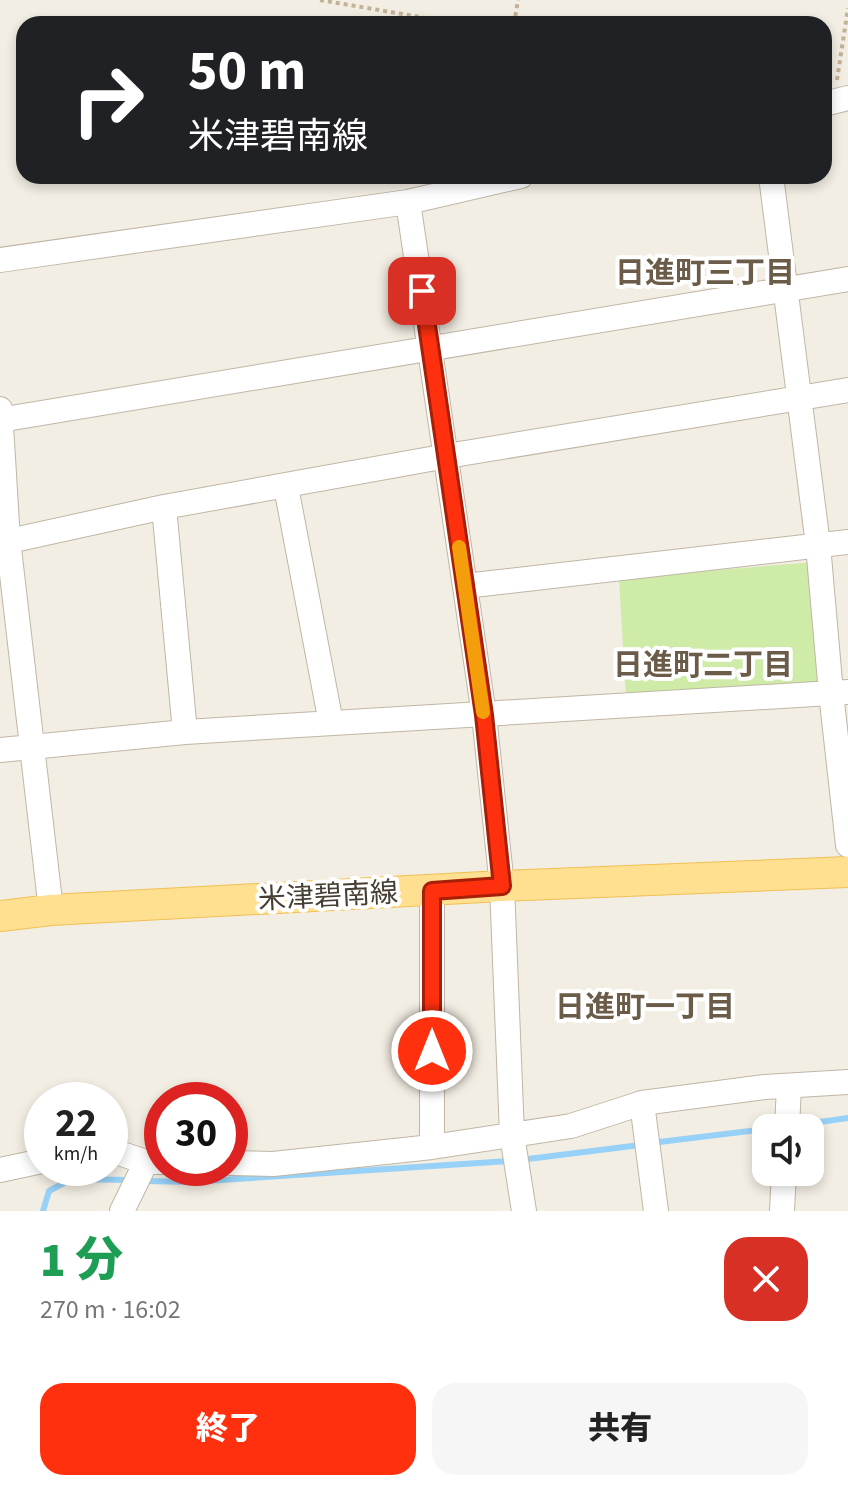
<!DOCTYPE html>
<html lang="ja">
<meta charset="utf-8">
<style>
body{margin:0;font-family:"Source Sans 3","Noto Sans JP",sans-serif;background:#f6f6f6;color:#222;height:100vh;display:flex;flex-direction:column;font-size:30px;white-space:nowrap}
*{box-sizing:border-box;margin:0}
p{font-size:26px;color:#767676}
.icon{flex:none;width:44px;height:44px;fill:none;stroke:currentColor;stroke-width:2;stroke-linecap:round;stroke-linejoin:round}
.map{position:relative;height:1211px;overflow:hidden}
.details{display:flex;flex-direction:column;background:#fff;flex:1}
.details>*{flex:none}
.hud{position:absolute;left:16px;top:16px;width:816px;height:168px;border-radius:24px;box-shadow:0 4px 12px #0003;background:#202124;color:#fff;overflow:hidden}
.controls{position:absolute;left:752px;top:1114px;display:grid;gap:16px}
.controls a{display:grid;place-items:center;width:72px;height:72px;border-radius:16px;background:#fff;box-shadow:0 4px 12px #0003;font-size:40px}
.speed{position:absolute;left:24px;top:1082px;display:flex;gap:16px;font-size:40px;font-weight:700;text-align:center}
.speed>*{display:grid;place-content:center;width:104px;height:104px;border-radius:50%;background:#fff;box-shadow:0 4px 12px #0003;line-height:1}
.speed small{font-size:20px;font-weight:400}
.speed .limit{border:12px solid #d22;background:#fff;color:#111}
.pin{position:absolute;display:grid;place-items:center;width:68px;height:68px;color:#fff;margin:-34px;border-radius:16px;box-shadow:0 4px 12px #0006}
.me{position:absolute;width:88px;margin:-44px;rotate:0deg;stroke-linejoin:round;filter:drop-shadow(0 0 6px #0008)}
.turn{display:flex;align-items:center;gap:28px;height:168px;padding:0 40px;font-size:36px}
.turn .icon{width:104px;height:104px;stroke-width:2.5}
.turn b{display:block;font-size:56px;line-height:68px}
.round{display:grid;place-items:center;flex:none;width:84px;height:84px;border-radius:24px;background:#f6f6f6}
.headline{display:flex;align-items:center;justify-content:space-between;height:136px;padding:0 40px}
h1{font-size:48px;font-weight:800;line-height:60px;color:#1e9e55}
.action{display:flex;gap:16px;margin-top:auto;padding:16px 40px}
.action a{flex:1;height:92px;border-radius:24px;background:#ff300e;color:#fff;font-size:32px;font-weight:800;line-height:92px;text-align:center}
.action a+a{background:#f6f6f6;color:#222}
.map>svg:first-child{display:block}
</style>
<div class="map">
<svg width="848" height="1211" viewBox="0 0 848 1211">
<rect width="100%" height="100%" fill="#f3eee3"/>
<path fill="#ceeca7" d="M815,562L825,688L626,699L619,578Z"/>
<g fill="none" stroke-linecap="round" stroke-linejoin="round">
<path stroke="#98d1f7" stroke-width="6" d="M792,1126L848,1118
M651,1143L766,1129
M520,1160L640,1145
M145,1181L191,1182L509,1161
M43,1211L49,1191L71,1179L130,1180"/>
<g stroke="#c0b6a5" stroke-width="26">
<path id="minor" d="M824,104L848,98
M771,176L818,545L831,693L848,845
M408,202L484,715L502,886L512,1135L524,1211
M0,260L408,202L521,176
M0,409L8,540L51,910
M0,420L848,279
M286,487L331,723
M164,507L185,732
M0,543L164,507L447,456L848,390
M465,586L848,542
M0,750L185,732L848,692
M432,891V1147
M642,1103L656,1211
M787,1128L789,1086
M110,1150L146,1162
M230,1163L273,1164L432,1147L571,1126L642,1103L765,1087L848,1082
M0,1170L42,1161
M122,1211L146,1162H162
M782,1211L784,1172"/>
</g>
<g stroke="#efc055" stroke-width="32">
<path id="major" d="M0,916L51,910L502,886L848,872"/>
</g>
<path stroke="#c3b295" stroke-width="4" stroke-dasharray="4 4" stroke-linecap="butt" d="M320,0L461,24
M514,24L518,0
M837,80L848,8"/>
<use href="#minor" stroke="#fff" stroke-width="24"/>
<use href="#major" stroke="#ffdf90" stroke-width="30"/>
</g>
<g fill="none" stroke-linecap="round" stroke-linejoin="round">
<g stroke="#a61f09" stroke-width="20">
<path id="route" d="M422,291L484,715L502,886L432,891V1051"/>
</g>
<use href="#route" stroke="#ff300e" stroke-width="14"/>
<path stroke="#f59e0b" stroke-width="14" d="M459,547L483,712"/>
</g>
<g text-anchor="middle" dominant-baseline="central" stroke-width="8" stroke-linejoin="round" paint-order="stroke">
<g font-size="28" fill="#463e33" stroke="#fff">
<text transform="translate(328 896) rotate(-3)">米津碧南線</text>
</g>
<g font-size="30" font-weight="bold" fill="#6a5c49" stroke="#fff">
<text x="705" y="273">日進町三丁目</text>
<text x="703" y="665">日進町二丁目</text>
<text x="645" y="1007">日進町一丁目</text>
</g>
</g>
</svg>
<div class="controls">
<a><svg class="icon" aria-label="sound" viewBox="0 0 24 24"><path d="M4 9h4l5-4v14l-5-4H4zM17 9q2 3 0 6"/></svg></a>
</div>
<div class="speed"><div>22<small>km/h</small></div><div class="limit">30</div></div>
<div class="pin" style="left:422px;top:291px;background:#d93025"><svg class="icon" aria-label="arrive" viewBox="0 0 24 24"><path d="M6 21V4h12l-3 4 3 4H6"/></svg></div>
<svg class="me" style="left:432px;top:1051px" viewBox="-20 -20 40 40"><circle r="17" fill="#ff300e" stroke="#fff" stroke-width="3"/><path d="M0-11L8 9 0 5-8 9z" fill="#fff"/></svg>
<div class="hud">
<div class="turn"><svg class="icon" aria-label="right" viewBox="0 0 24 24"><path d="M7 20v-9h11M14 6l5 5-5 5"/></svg><div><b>50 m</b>米津碧南線</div></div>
</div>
</div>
<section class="details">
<div class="headline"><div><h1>1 分</h1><p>270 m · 16:02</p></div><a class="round" style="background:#d93025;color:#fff"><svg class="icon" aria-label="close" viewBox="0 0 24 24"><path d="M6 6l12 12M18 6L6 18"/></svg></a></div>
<div class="action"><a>終了</a><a>共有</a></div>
</section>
